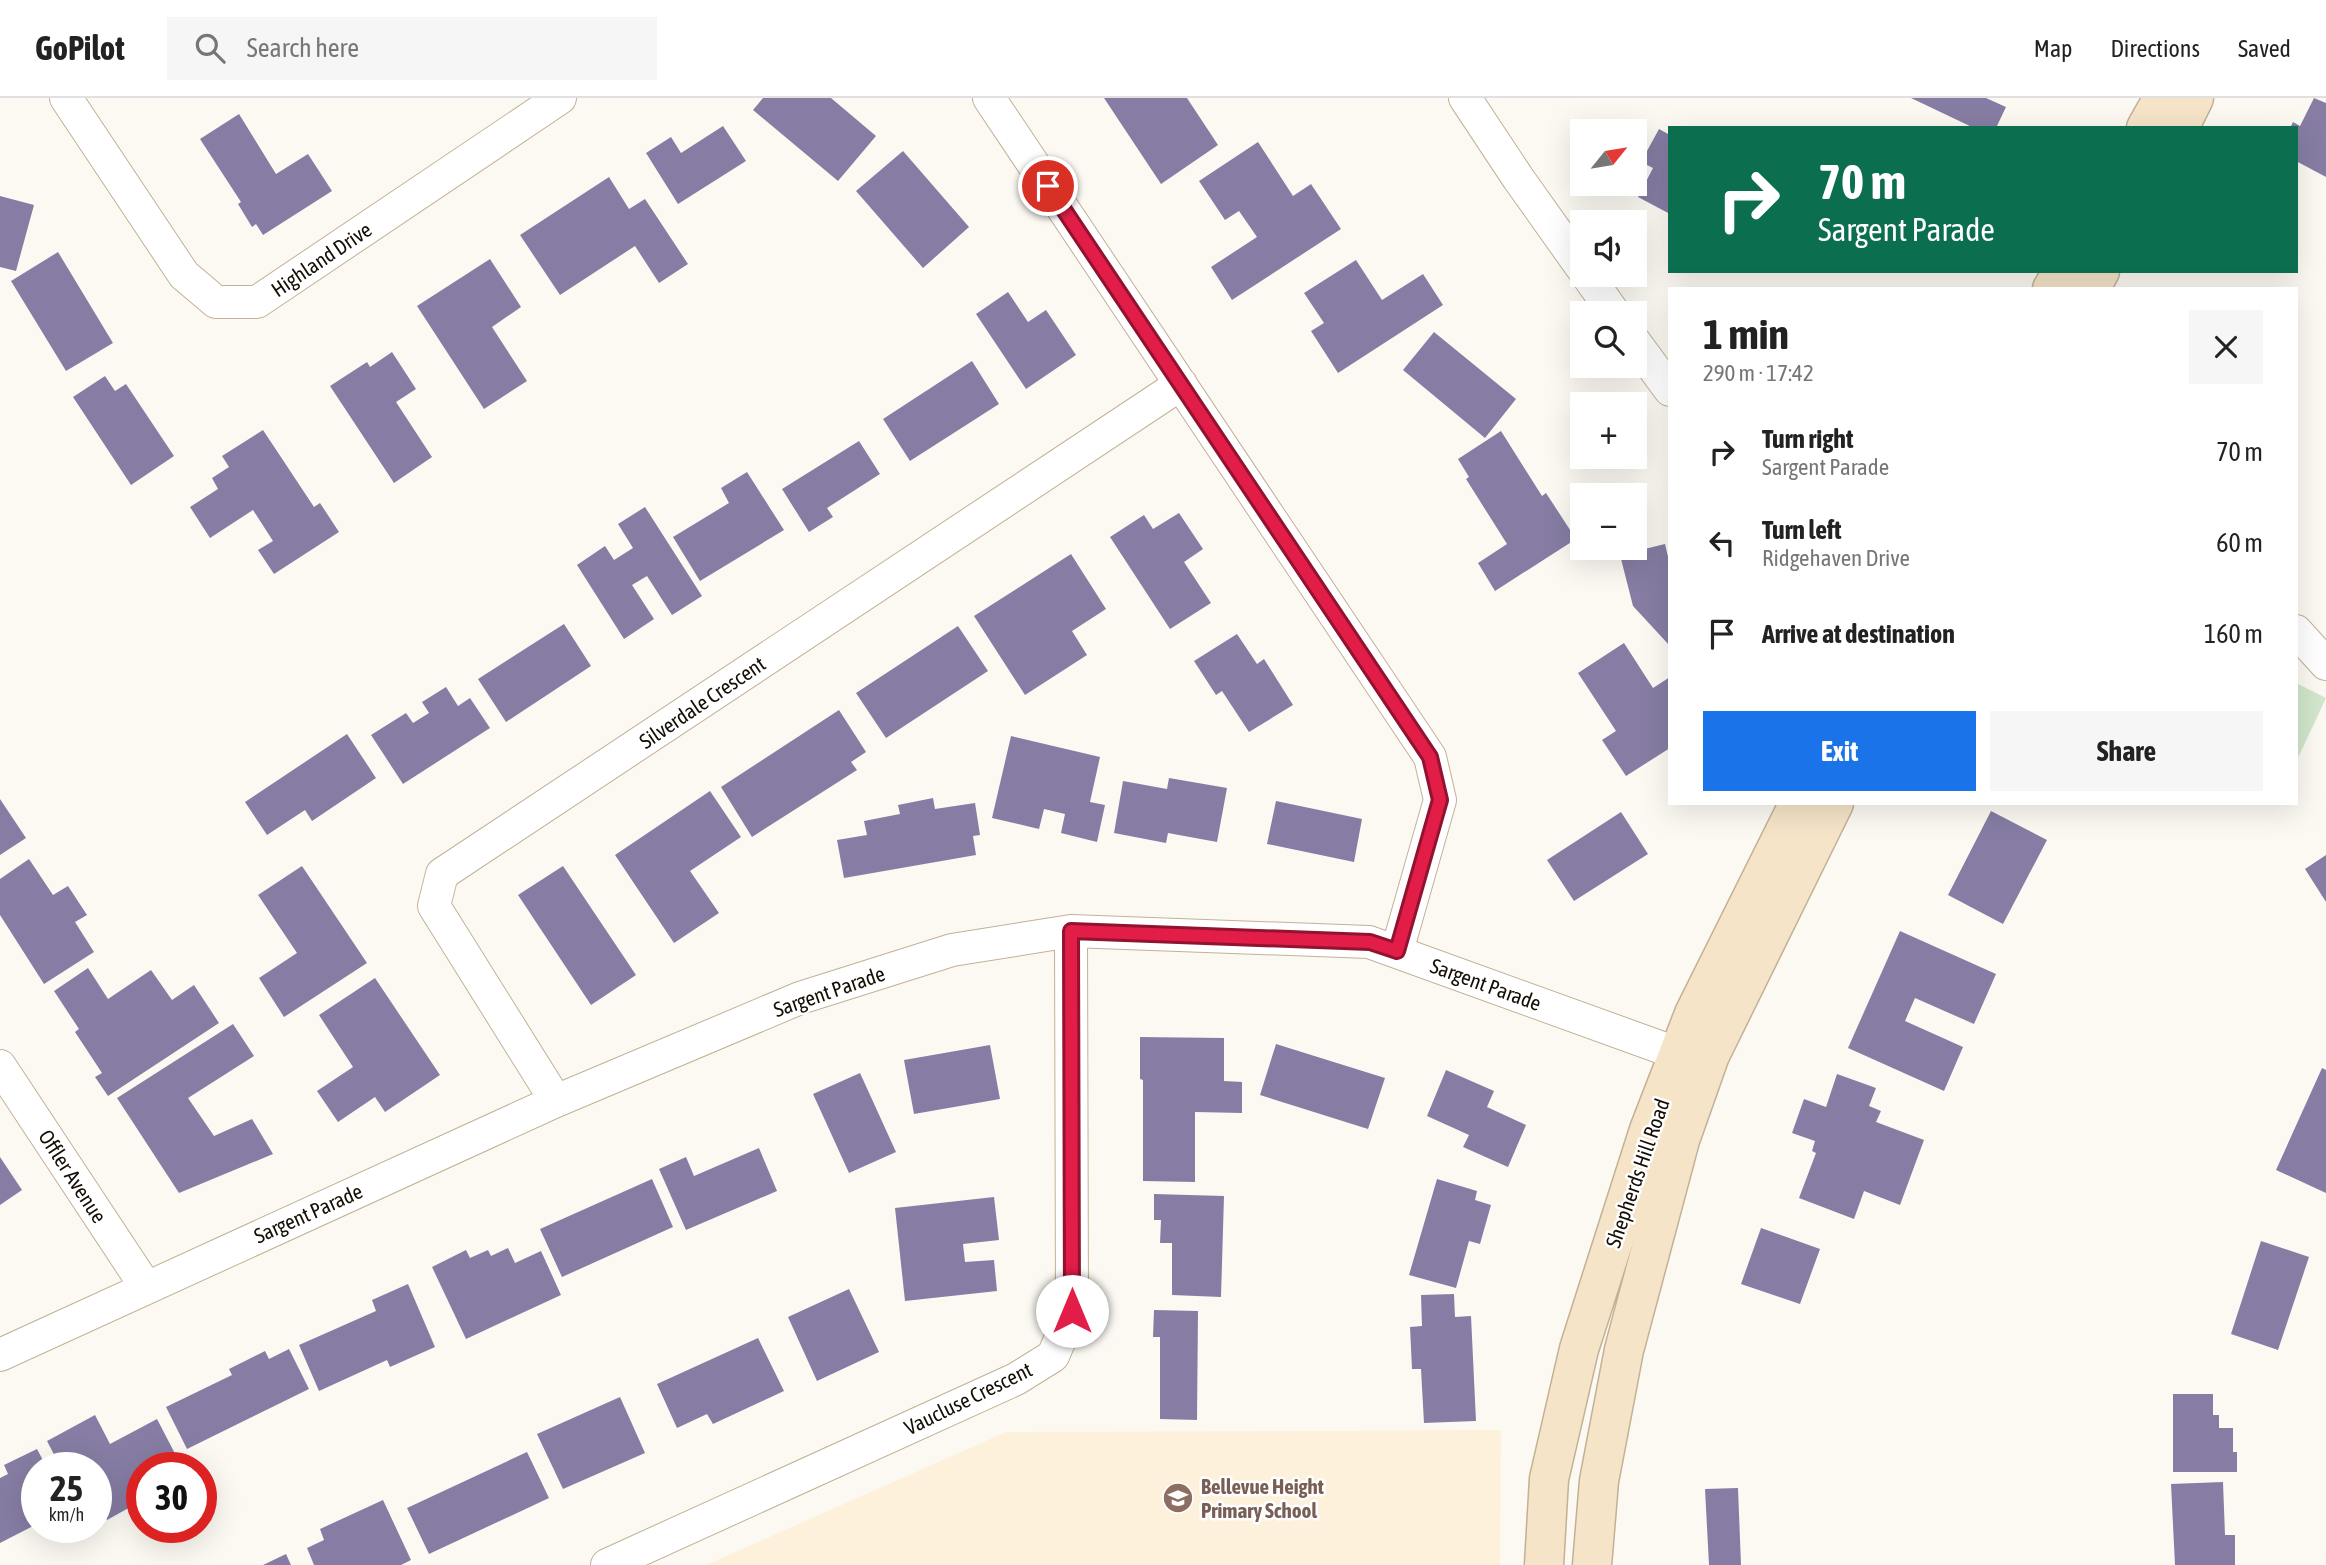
<!DOCTYPE html>
<meta charset="utf-8">
<style>
body{margin:0;font-family:"Asap Condensed",sans-serif;background:#f6f6f6;color:#222;height:100vh;display:flex;flex-direction:column;font-size:26px;white-space:nowrap}
*{box-sizing:border-box;margin:0}
p{font-size:23px;color:#767676}
.icon{flex:none;width:38px;height:38px;fill:none;stroke:currentColor;stroke-width:2;stroke-linecap:round;stroke-linejoin:round}
.map{position:relative;flex:1;overflow:hidden}
.details{position:absolute;left:1668px;top:189px;width:630px;height:518px;display:flex;flex-direction:column;background:#fff;border-radius:0px;box-shadow:0 7px 28px #0002}
.details>*{flex:none}
.hud{position:absolute;left:1668px;top:28px;width:630px;height:147px;border-radius:0px;box-shadow:0 7px 28px #0002;background:#0b6e4f;color:#fff;overflow:hidden}
.needle{width:46px;rotate:60deg}
.fabs{position:absolute;left:1570px;top:21px;display:grid;gap:14px}
.fabs a{display:grid;place-items:center;width:77px;height:77px;border-radius:0px;background:#fff;box-shadow:0 7px 28px #0002;font-size:35px}
.speed{position:absolute;left:21px;top:1354px;display:flex;gap:14px;font-size:35px;font-weight:700;text-align:center}
.speed>*{display:grid;place-content:center;width:91px;height:91px;border-radius:50%;background:#fff;box-shadow:0 7px 28px #0002;line-height:1}
.speed small{font-size:18px;font-weight:400}
.speed .limit{border:10px solid #d22;background:#fff;color:#111}
.pin{position:absolute;display:grid;place-items:center;width:60px;height:60px;color:#fff;margin:-30px;border:4px solid #fff;border-radius:50%;box-shadow:0 2px 7px #0007}
.me{position:absolute;width:77px;margin:-38px;rotate:0deg;stroke-linejoin:round;filter:drop-shadow(0 0 5px #0008)}
.turn{display:flex;align-items:center;gap:24px;height:147px;padding:0 35px;font-size:32px}
.turn .icon{width:91px;height:91px;stroke-width:2.5}
.turn b{display:block;font-size:49px;line-height:60px}
.round{display:grid;place-items:center;flex:none;width:74px;height:74px;border-radius:0px;background:#f6f6f6}
.head{display:flex;align-items:center;justify-content:space-between;height:119px;padding:0 35px}
h1{font-size:42px;font-weight:700;line-height:52px}
.action{display:flex;gap:14px;margin-top:auto;padding:14px 35px}
.action a{flex:1;height:80px;border-radius:0px;background:#1a73e8;color:#fff;font-size:28px;font-weight:700;line-height:80px;text-align:center}
.action a+a{background:#f6f6f6;color:#222}
ul{padding:0;list-style:none}
li{display:flex;align-items:center;gap:21px;height:91px;padding:0 35px}
li div{flex:1}
li b{display:block;font-size:26px}
li em{font-style:normal}
header{display:flex;align-items:center;gap:42px;box-sizing:border-box;height:98px;padding:0 35px;background:#fff;border-bottom:2px solid #e0e0e0}
header strong{font-size:33px}
nav{display:flex;gap:38px;margin-inline-start:auto;font-size:24px}
.search{width:490px;height:63px;background:#f6f6f6;display:flex;align-items:center;gap:18px;box-sizing:border-box;padding:0 24px;border-radius:0px;color:#767676;font-size:26px}
.map>svg:first-child{display:block}
</style>
<header>
<strong>GoPilot</strong>
<div class="search"><svg class="icon" aria-label="search" viewBox="0 0 24 24"><circle cx="10" cy="10" r="6"/><path d="M15 15l6 6"/></svg>Search here</div>
<nav><a>Map</a><a>Directions</a><a>Saved</a></nav>
</header>
<div class="map">
<svg width="2326" height="1467" viewBox="0 0 2326 1467">
<rect width="100%" height="100%" fill="#fcf9f3"/>
<path fill="#fef1db" d="M1501,1332L1500,1467H706L1006,1334Z"/>
<path fill="#d1e6cb" d="M2296,585L2326,600L2296,664Z"/>
<path fill="#877da4" d="M763,0H831L876,38L838,83L753,12Z
M1104,0H1187L1218,47L1161,86Z
M1911,0H1986L2006,9L1996,30H1974Z
M2314,0L2326,5V79L2296,63V30H2290L2293,24L2300,28Z
M239,16L276,76L308,56L332,93L263,137L256,126L252,129L238,106L241,104L200,41Z
M723,28L746,63L678,106L646,55L671,39L681,55Z
M1659,31L1670,37V116L1638,99L1653,70L1641,64Z
M1258,44L1293,98L1311,86L1341,131L1232,202L1211,169L1257,139L1239,113L1225,122L1199,83Z
M903,53L969,129L923,170L856,93Z
M609,79L629,111L645,101L688,166L659,185L635,148L560,197L520,137Z
M0,98L34,107L16,173L0,169Z
M58,154L113,245L66,273L11,183Z
M490,161L521,209L492,229L527,283L484,311L417,208Z
M1356,162L1382,202L1423,176L1443,207L1338,275L1311,233L1324,225L1304,195Z
M1008,194L1028,224L1046,212L1076,257L1026,291L976,216Z
M1434,234L1516,301L1485,340L1403,272Z
M392,254L416,291L396,304L432,359L394,385L330,288L367,264L370,269Z
M972,263L999,306L910,363L883,321Z
M105,278L115,293L126,286L174,358L131,387L73,299Z
M263,332L314,409L320,405L339,434L274,476L258,452L273,443L253,412L210,440L190,409L218,391L212,380L229,369L222,358Z
M1501,333L1542,398L1546,395L1576,441L1495,493L1478,465L1507,446L1466,381L1469,379L1458,361Z
M859,343L880,376L827,410L833,419L809,434L782,391Z
M747,374L784,432L700,483L673,439L729,405L721,390Z
M645,409L702,498L672,517L647,478L632,487L654,521L624,541L577,467L605,448L614,462L633,450L618,426Z
M1179,415L1203,451L1184,464L1211,505L1170,531L1110,439L1144,417L1153,431Z
M1665,446L1670,467V548L1633,508L1620,457Z
M1071,456L1106,511L1072,533L1087,557L1025,597L974,518Z
M564,526L591,568L506,624L478,581Z
M958,528L988,573L886,640L856,595Z
M1237,536L1257,566L1264,561L1293,607L1249,634L1222,593L1216,597L1194,563Z
M1624,545L1653,590L1670,579V650L1626,678L1602,642L1616,633L1578,575Z
M446,589L458,608L470,600L490,630L403,686L371,637L406,615L413,625L429,615L422,604Z
M839,612L866,654L851,664L857,672L752,739L721,689Z
M347,636L376,680L312,723L305,712L267,737L245,704Z
M1011,638L1100,659L1090,704L1105,707L1097,744L1061,735L1065,716L1044,711L1039,731L992,720Z
M1169,680L1227,690L1217,744L1168,735L1166,745L1114,735L1123,683L1167,691Z
M710,693L741,739L690,773L719,815L674,845L615,757Z
M933,700L935,711L975,705L980,737L973,738L976,757L844,780L837,742L867,737L864,723L900,716L898,707Z
M0,701L26,740L0,757Z
M1276,703L1362,721L1354,764L1267,746Z
M1991,713L2047,742L2003,826L1948,797Z
M1621,714L1648,756L1574,803L1547,762Z
M2326,757V804L2305,771Z
M29,761L53,797L68,788L87,817L75,824L94,854L44,886L0,817V781Z
M302,768L367,865L284,919L259,880L297,855L258,797Z
M563,768L636,877L591,907L518,797Z
M1900,833L1996,876L1974,926L1915,900L1905,923L1963,949L1944,993L1848,950Z
M88,870L108,901L151,872L172,902L194,887L219,925L108,998L95,979L102,975L75,934L79,931L54,893Z
M375,880L440,977L385,1014L375,999L338,1024L317,993L353,969L319,917Z
M233,926L254,958L188,1000L214,1038L252,1021L273,1056L179,1095L117,1000Z
M1140,939L1224,940V983L1242,984V1015L1195,1014V1084L1143,1083V982L1140,981Z
M1276,946L1385,980L1368,1031L1260,997Z
M990,947L1000,1001L914,1016L904,962Z
M2322,970L2326,972V1095L2276,1072Z
M1446,972L1494,993L1487,1009L1526,1027L1508,1069L1463,1049L1469,1037L1427,1018Z
M860,975L896,1054L849,1075L813,996Z
M1837,976L1876,990L1869,1008L1881,1013L1876,1024L1924,1042L1900,1107L1864,1093L1854,1121L1799,1100L1816,1055L1812,1053L1815,1043L1792,1035L1804,1001L1826,1009Z
M759,1050L777,1093L686,1132L659,1071L686,1059L694,1078Z
M0,1059L22,1092L0,1107Z
M652,1081L673,1129L562,1179L540,1131Z
M1437,1081L1477,1093L1475,1102L1491,1107L1480,1146L1469,1143L1456,1190L1409,1177Z
M1154,1096L1224,1098L1221,1199L1172,1197V1145H1160L1161,1122H1154Z
M994,1099L999,1142L963,1146L965,1164L994,1162L997,1193L905,1203L895,1110Z
M1761,1130L1820,1151L1800,1206L1741,1186Z
M2261,1143L2309,1159L2278,1252L2231,1236Z
M508,1150L515,1165L541,1153L561,1197L466,1241L432,1169L466,1152L470,1160L488,1152L491,1158Z
M408,1186L435,1249L390,1269L387,1262L319,1293L299,1247L376,1213L372,1202Z
M849,1191L879,1254L817,1283L788,1219Z
M1454,1196L1455,1219L1471,1218L1476,1323L1424,1325L1421,1271H1412L1410,1229L1422,1228L1421,1197Z
M1154,1212L1198,1213L1197,1322L1160,1321V1239H1153Z
M758,1240L784,1293L713,1326L707,1316L677,1330L657,1286Z
M289,1251L309,1291L187,1351L166,1309L232,1277L229,1271L265,1253L269,1261Z
M2173,1296H2213V1317H2219V1330H2233V1354H2237V1374H2173Z
M620,1299L645,1355L563,1391L537,1336Z
M95,1317L110,1346L157,1321L182,1369L142,1370V1390L129,1396L134,1407L107,1422L104,1415L96,1418V1370H61L47,1343Z
M37,1351L47,1370H37V1426L0,1445V1380L8,1376L4,1367Z
M527,1354L549,1400L429,1456L407,1410Z
M2223,1384L2225,1437H2235V1467H2175L2171,1386Z
M1738,1390L1741,1467H1709L1705,1391Z
M383,1402L411,1462L401,1467H314L307,1450L324,1442L320,1431Z
M286,1456L291,1467H263Z"/>
<g fill="none" stroke-linecap="round" stroke-linejoin="round">
<g stroke="#c2b195" stroke-width="34">
<path id="street" d="M66,0L184,177L216,204H257L560,0
M989,0L1430,659L1440,702L1397,853
M1465,0L1518,80L1582,170
M1587,177L1614,215
M1634,243L1670,292
M2296,533L2326,566
M0,968L146,1189
M556,1003L434,808L442,776L1181,286
M0,1257L556,1003L800,900L952,852L1071,833L1369,844L1679,956L1700,967
M607,1467L1016,1281L1053,1258L1072,1213L1071,833"/>
</g>
<g stroke="#c2b195" stroke-width="41">
<path id="secondary" d="M2146,30L2163,0
M2179,30L2194,0
M2052,191L2063,173
M2090,191L2100,173
M1544,1467L1549,1381L1579,1251L1649,1032L1694,916L1799,705
M1592,1467L1599,1383L1624,1252L1680,1042L1710,957L1834,705"/>
</g>
<use href="#street" stroke="#fff" stroke-width="32"/>
<use href="#secondary" stroke="#f5e4c8" stroke-width="38"/>
</g>
<g fill="none" stroke-linecap="round" stroke-linejoin="round">
<g stroke="#92132f" stroke-width="18">
<path id="route" d="M1048,88L1430,659L1440,702L1397,853L1370,844L1071,833L1072,1213"/>
</g>
<use href="#route" stroke="#e11d48" stroke-width="12"/>
</g>
<defs>
<g id="school-disc" transform="scale(1.575)"><circle r="9.5" fill="#8d6e63" stroke="#fff"/><path d="M0-5L7-2L0 1L-7-2ZM-4 1L0 2.5L4 1V4Q0 6-4 4Z" fill="#fff"/></g>
</defs>
<g fill-rule="evenodd">
<use href="#school-disc" x="1178" y="1400"/>
</g>
<g text-anchor="middle" dominant-baseline="central" stroke-width="5" stroke-linejoin="round" paint-order="stroke">
<g font-size="21" fill="#140e05" stroke="#fff">
<text transform="translate(321 161) rotate(-34)">Highland Drive</text>
<text transform="translate(702 604) rotate(-34)">Silverdale Crescent</text>
<text transform="translate(1486 886) rotate(20)">Sargent Parade</text>
<text transform="translate(829 893) rotate(-19)">Sargent Parade</text>
<text transform="translate(1637 1075) rotate(-71)">Shepherds Hill Road</text>
<text transform="translate(73 1078) rotate(57)">Offler Avenue</text>
<text transform="translate(308 1115) rotate(-24)">Sargent Parade</text>
<text transform="translate(968 1300) rotate(-26)">Vaucluse Crescent</text>
</g>
<g font-size="21" font-weight="bold" fill="#785e54" stroke="#fff" text-anchor="start">
<text x="1201" y="1388">Bellevue Height<tspan x="1201" dy="24">Primary School</tspan></text>
</g>
</g>
</svg>
<div class="fabs">
<a><svg class="needle" viewBox="-14 -14 28 28"><path d="M0-13l5 13h-10z" fill="#e53935"/><path d="M0 13l5-13h-10z" fill="#767676"/></svg></a>
<a><svg class="icon" aria-label="sound" viewBox="0 0 24 24"><path d="M4 9h4l5-4v14l-5-4H4zM17 9q2 3 0 6"/></svg></a>
<a><svg class="icon" aria-label="search" viewBox="0 0 24 24"><circle cx="10" cy="10" r="6"/><path d="M15 15l6 6"/></svg></a>
<a>+</a>
<a>−</a>
</div>
<div class="speed"><div>25<small>km/h</small></div><div class="limit">30</div></div>
<div class="pin" style="left:1048px;top:88px;background:#d93025"><svg class="icon" aria-label="arrive" viewBox="0 0 24 24"><path d="M6 21V4h12l-3 4 3 4H6"/></svg></div>
<svg class="me" style="left:1072px;top:1213px" viewBox="-20 -20 40 40"><circle r="19" fill="#fff"/><path d="M0-13L10 11 0 6-10 11z" fill="#e11d48"/></svg>
<div class="hud">
<div class="turn"><svg class="icon" aria-label="right" viewBox="0 0 24 24"><path d="M7 20v-9h11M14 6l5 5-5 5"/></svg><div><b>70 m</b>Sargent Parade</div></div>
</div>
<section class="details">
<div class="head"><div><h1>1 min</h1><p>290 m · 17:42</p></div><a class="round"><svg class="icon" aria-label="close" viewBox="0 0 24 24"><path d="M6 6l12 12M18 6L6 18"/></svg></a></div>
<ul>
<li><svg class="icon" aria-label="right" viewBox="0 0 24 24"><path d="M7 20v-9h11M14 6l5 5-5 5"/></svg><div><b>Turn right</b><p>Sargent Parade</p></div><em>70 m</em></li>
<li><svg class="icon" aria-label="left" viewBox="0 0 24 24"><path d="M17 20v-9H6M10 6l-5 5 5 5"/></svg><div><b>Turn left</b><p>Ridgehaven Drive</p></div><em>60 m</em></li>
<li><svg class="icon" aria-label="arrive" viewBox="0 0 24 24"><path d="M6 21V4h12l-3 4 3 4H6"/></svg><div><b>Arrive at destination</b></div><em>160 m</em></li>
</ul>
<div class="action"><a>Exit</a><a>Share</a></div>
</section>
</div>
